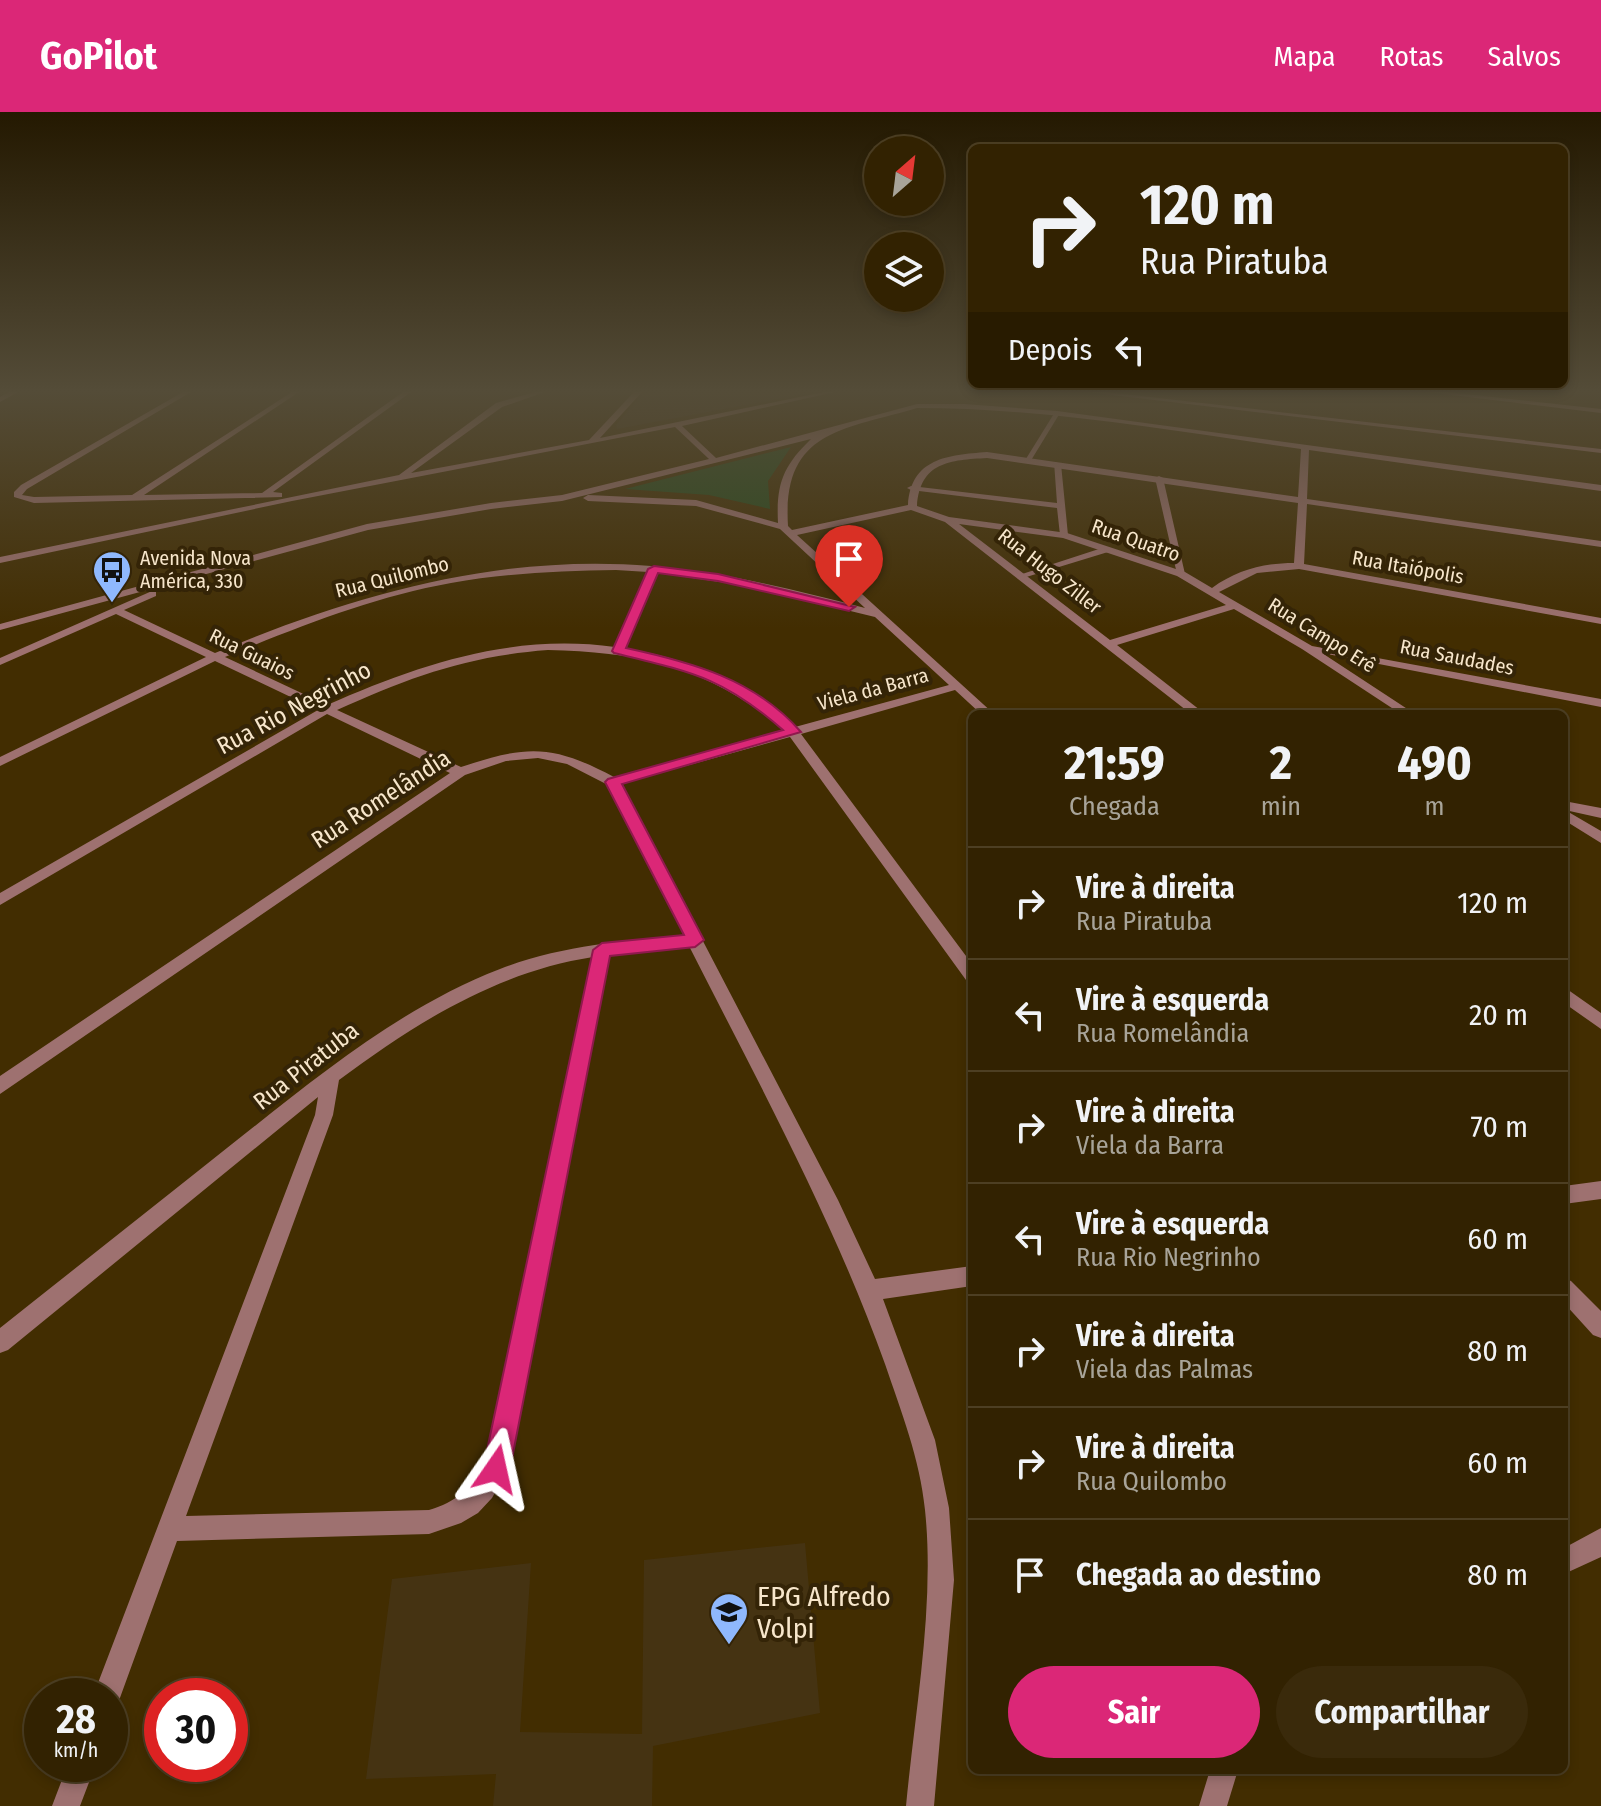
<!DOCTYPE html>
<html lang="pt">
<meta charset="utf-8">
<style>
body{margin:0;font-family:"Fira Sans Condensed",sans-serif;background:#3a2a0b;color:#f1f3f6;height:100vh;display:flex;flex-direction:column;font-size:30px;white-space:nowrap}
*{box-sizing:border-box;margin:0}
p{font-size:26px;color:#a8a499}
.icon{flex:none;width:44px;height:44px;fill:none;stroke:currentColor;stroke-width:2;stroke-linecap:round;stroke-linejoin:round}
.map{position:relative;flex:1;overflow:hidden}
.panel{position:absolute;left:968px;top:598px;width:600px;height:1064px;display:flex;flex-direction:column;background:#322201;border-radius:12px;box-shadow:0 4px 12px #0003,0 0 0 2px #4d3f23}
.panel>*{flex:none}
.guide{position:absolute;left:968px;top:32px;width:600px;height:244px;border-radius:12px;box-shadow:0 4px 12px #0003,0 0 0 2px #4d3f23;background:#322201;color:#f1f3f6;overflow:hidden}
.needle{width:52px;rotate:28deg}
.buttons{position:absolute;left:864px;top:24px;display:grid;gap:16px}
.buttons a{display:grid;place-items:center;width:80px;height:80px;border-radius:50%;background:#322201;box-shadow:0 4px 12px #0003,0 0 0 2px #4d3f23;font-size:40px}
.speed{position:absolute;left:24px;top:1566px;display:flex;gap:16px;font-size:40px;font-weight:700;text-align:center}
.speed>*{display:grid;place-content:center;width:104px;height:104px;border-radius:50%;background:#322201;box-shadow:0 4px 12px #0003,0 0 0 2px #4d3f23;line-height:1}
.speed small{font-size:20px;font-weight:400}
.speed .limit{border:12px solid #d22;background:#fff;color:#111}
.pin{position:absolute;display:grid;place-items:center;width:68px;height:68px;color:#fff;margin:-82px -34px;border-radius:50% 50% 50% 0;rotate:-45deg;box-shadow:0 0 8px #0007}
.pin .icon{rotate:45deg}
.me{position:absolute;width:88px;margin:-44px;rotate:11deg;stroke-linejoin:round;filter:drop-shadow(0 0 6px #0008)}
.turn{display:flex;align-items:center;gap:28px;height:168px;padding:0 40px;font-size:36px}
.turn .icon{width:104px;height:104px;stroke-width:2.5}
.turn b{display:block;font-size:56px;line-height:68px}
.then{display:flex;align-items:center;height:76px;padding:0 40px;background:#0003;gap:16px;font-size:30px}
.eta{display:flex;justify-content:space-evenly;align-items:center;height:136px;text-align:center}
.eta b{font-size:48px;font-weight:700;line-height:56px}
.primary-button{display:flex;gap:16px;margin-top:auto;padding:16px 40px}
.primary-button a{flex:1;height:92px;border-radius:48px;background:#db2777;color:#fff;font-size:32px;font-weight:700;line-height:92px;text-align:center}
.primary-button a+a{background:#3a2a0b;color:#f1f3f6}
ul{padding:0;list-style:none}
li{display:flex;align-items:center;gap:24px;height:112px;padding:0 40px;border-top:2px solid #4d3f23}
li div{flex:1}
li b{display:block;font-size:30px}
li em{font-style:normal}
header{display:flex;align-items:center;gap:48px;box-sizing:border-box;height:112px;padding:0 40px;background:#db2777;color:#fff}
header strong{font-size:38px}
nav{display:flex;gap:44px;margin-inline-start:auto;font-size:28px}
.map>svg:first-child{display:block}
</style>
<header>
<strong>GoPilot</strong>
<nav><a>Mapa</a><a>Rotas</a><a>Salvos</a></nav>
</header>
<div class="map">
<svg width="1601" height="1694" viewBox="0 0 1601 1694">
<rect width="100%" height="100%" fill="#422d01"/>
<path fill="#453312" d="M644,280H815L617,317L616,313Z
M805,1431L820,1601L653,1634L652,1694H493L496,1662L366,1667L392,1467L531,1451L520,1620L642,1622L644,1448Z"/>
<path fill="#24491b" d="M791,335L768,369L770,397L709,383L625,377Z"/>
<g fill="none" stroke-linecap="round" stroke-linejoin="round">
<path fill="#9e7170" fill-rule="evenodd" d="M1055,300L1060,301L1030,350H1024Z
M1054,350L1061,352L1068,423L1064,426L1060,423L1057,396L911,378L907,376L911,374L1057,391Z
M1159,364L1163,366L1185,462L1181,465L1177,462L1155,366Z
M1105,435L1108,436V440L1023,466L1016,464Z"/>
<path fill="#9e7170" fill-rule="evenodd" d="M9,280H18L0,290V285Z
M183,280H191L27,377L22,383L34,385L132,383L292,280H299L144,383L262,381L403,280H411L273,380L282,381V385L34,391L14,385V380L21,373Z
M535,280H545L502,295L411,361L589,328L634,280H642L600,326L824,280H835L682,314L716,346L917,292H964L1057,299L1601,373V379L1309,338L1307,387L1601,429V435L1307,392L1304,452L1601,506V512L1299,457L1257,461L1219,480L1312,534L1601,587V595L1322,541L1415,602H1401L1302,537L1234,497L1117,533L1205,602H1191L945,410L911,398L797,423L994,602H981L955,578L801,622L972,852V870L966,868L790,625L621,672L838,1088L875,1167L972,1154V1174L883,1187L935,1328L949,1396L954,1468L934,1694H906C915,1598 935,1493 925,1398C920,1347 901,1299 885,1252C833,1107 759,972 689,834L609,843L508,1357L492,1386L478,1401L461,1411L429,1422L177,1429L117,1594L110,1596V1584H93L315,1003L318,985L8,1238L0,1241V1216C77,1155 155,1093 232,1032C316,966 399,896 500,857C559,834 621,829 684,823L608,673L567,652L538,646L506,649L465,663L0,982V964L450,661L327,602L0,793V781L318,598L215,549L0,654V645L206,545L116,502L0,553V546L152,479L156,480V484L124,498L215,541C354,483 500,441 651,454C724,460 795,478 865,496L780,417L696,394L588,389L583,386L588,383L696,388L778,411C776,372 783,354 811,327L562,389L491,397L368,418L0,518V512L367,412L491,391L562,383L709,347L675,315L292,389L0,451V445L399,363L496,291ZM917,296C1046,296 1174,319 1301,337L1298,385L987,340C948,343 911,346 908,393L792,418L788,414C782,318 843,318 917,296ZM987,346L1298,391L1294,451C1263,451 1237,458 1212,476L1185,460L1067,421L949,405L917,394C920,350 950,348 987,346ZM959,412L1063,426L1177,464L1226,493L1110,528ZM616,458L648,460L615,535C512,521 420,552 327,593L225,545C298,515 373,485 451,471C506,461 561,459 616,458ZM657,461L748,474L875,505L949,573L795,615C746,574 690,545 626,537ZM548,538C643,540 710,556 784,618L614,665C552,632 527,633 461,655L337,598C410,565 467,544 548,538ZM593,845L485,1353C471,1377 456,1390 429,1398L186,1404L333,1003L339,968C416,911 496,860 593,845Z
M1087,280H1106L1601,337V341Z
M1427,280H1447L1601,297V301Z
M1564,689L1601,696V706L1565,698L1601,719V731L1564,708Z
M1564,875L1601,901V917L1564,891Z
M1601,1069V1087L1564,1092V1074Z
M1564,1166L1571,1169L1601,1199V1226L1593,1223L1564,1191Z
M1601,1416V1445L1564,1462V1436Z
M68,1652H96L80,1694H52Z
M1210,1658H1238L1227,1694H1199Z"/>
</g>
<linearGradient id="sky" x2="0" y2="1"><stop stop-color="#241901"/><stop offset="0.54" stop-color="#544c38"/><stop offset="1" stop-color="#544c38" stop-opacity="0"/></linearGradient>
<rect width="1601" height="517" fill="url(#sky)"/>
<path fill="#db2777" stroke="#8e194d" stroke-width="2" d="M654,454L718,462L855,495L849,499L718,469L658,461L626,536C691,550 755,567 801,620L622,672L704,828L695,835L610,844L510,1357L506,1367L496,1370L487,1367L483,1357L593,838L602,831L684,823L605,670L608,667L783,618C721,564 691,560 614,541L612,539L648,457Z"/>
<defs>
<g id="bus-pin" transform="scale(2)"><path d="M0 17L-7.5 6A9.5 9.5 0 1 1 7.5 6Z" fill="#8fb8fd" stroke="#342407"/><path d="M-5-6H5V4H4V6H2V4H-2V6H-4V4H-5ZM-3.5-4V0h7V-4ZM-3.5 1.2v1.5H-2V1.2ZM2 1.2v1.5H3.5V1.2Z" fill="#111"/></g>
<g id="school-pin" transform="scale(2)"><path d="M0 17L-7.5 6A9.5 9.5 0 1 1 7.5 6Z" fill="#8fb8fd" stroke="#342407"/><path d="M0-5L7-2L0 1L-7-2ZM-4 1L0 2.5L4 1V4Q0 6-4 4Z" fill="#111"/></g>
</defs>
<g fill-rule="evenodd">
<use href="#bus-pin" x="112" y="458"/>
<use href="#school-pin" x="729" y="1500"/>
</g>
<g text-anchor="middle" dominant-baseline="central" stroke-width="8" stroke-linejoin="round" paint-order="stroke">
<g font-size="20" fill="#f7e6cb" stroke="#342407">
<text transform="translate(1136 428) rotate(19)">Rua Quatro</text>
<text transform="translate(1408 455) rotate(10)">Rua Itaiópolis</text>
<text transform="translate(1050 459) rotate(38)">Rua Hugo Ziller</text>
<text transform="translate(392 465) rotate(-14)">Rua Quilombo</text>
<text transform="translate(1322 523) rotate(32)">Rua Campo Erê</text>
<text transform="translate(252 542) rotate(26)">Rua Guaios</text>
<text transform="translate(1457 545) rotate(11)">Rua Saudades</text>
<text transform="translate(873 577) rotate(-15)">Viela da Barra</text>
</g>
<g font-size="20" fill="#f7e6cb" stroke="#342407" text-anchor="start">
<text x="140" y="446">Avenida Nova<tspan x="140" dy="23">América, 330</tspan></text>
</g>
<g font-size="24" fill="#f7e6cb" stroke="#342407">
<text transform="translate(294 596) rotate(-28)">Rua Rio Negrinho</text>
<text transform="translate(381 687) rotate(-33)">Rua Romelândia</text>
<text transform="translate(306 954) rotate(-38)">Rua Piratuba</text>
</g>
<g font-size="28" fill="#f7e6cb" stroke="#342407" text-anchor="start">
<text x="757" y="1484">EPG Alfredo<tspan x="757" dy="32">Volpi</tspan></text>
</g>
</g>
</svg>
<div class="buttons">
<a><svg class="needle" viewBox="-14 -14 28 28"><path d="M0-13l5 13h-10z" fill="#e53935"/><path d="M0 13l5-13h-10z" fill="#a8a499"/></svg></a>
<a><svg class="icon" aria-label="layers" viewBox="0 0 24 24"><path d="M12 4l9 5-9 5-9-5zM3 14l9 5 9-5"/></svg></a>
</div>
<div class="speed"><div>28<small>km/h</small></div><div class="limit">30</div></div>
<div class="pin" style="left:849px;top:495px;background:#d93025"><svg class="icon" aria-label="arrive" viewBox="0 0 24 24"><path d="M6 21V4h12l-3 4 3 4H6"/></svg></div>
<svg class="me" style="left:496px;top:1357px" viewBox="-20 -20 40 40"><path d="M0-17L14 15 0 8-14 15z" fill="#db2777" stroke="#fff" stroke-width="4"/></svg>
<div class="guide">
<div class="turn"><svg class="icon" aria-label="right" viewBox="0 0 24 24"><path d="M7 20v-9h11M14 6l5 5-5 5"/></svg><div><b>120 m</b>Rua Piratuba</div></div>
<div class="then">Depois<svg class="icon" aria-label="left" viewBox="0 0 24 24"><path d="M17 20v-9H6M10 6l-5 5 5 5"/></svg></div>
</div>
<section class="panel">
<div class="eta">
<div><b>21:59</b><p>Chegada</p></div>
<div><b>2</b><p>min</p></div>
<div><b>490</b><p>m</p></div>
</div>
<ul>
<li><svg class="icon" aria-label="right" viewBox="0 0 24 24"><path d="M7 20v-9h11M14 6l5 5-5 5"/></svg><div><b>Vire à direita</b><p>Rua Piratuba</p></div><em>120 m</em></li>
<li><svg class="icon" aria-label="left" viewBox="0 0 24 24"><path d="M17 20v-9H6M10 6l-5 5 5 5"/></svg><div><b>Vire à esquerda</b><p>Rua Romelândia</p></div><em>20 m</em></li>
<li><svg class="icon" aria-label="right" viewBox="0 0 24 24"><path d="M7 20v-9h11M14 6l5 5-5 5"/></svg><div><b>Vire à direita</b><p>Viela da Barra</p></div><em>70 m</em></li>
<li><svg class="icon" aria-label="left" viewBox="0 0 24 24"><path d="M17 20v-9H6M10 6l-5 5 5 5"/></svg><div><b>Vire à esquerda</b><p>Rua Rio Negrinho</p></div><em>60 m</em></li>
<li><svg class="icon" aria-label="right" viewBox="0 0 24 24"><path d="M7 20v-9h11M14 6l5 5-5 5"/></svg><div><b>Vire à direita</b><p>Viela das Palmas</p></div><em>80 m</em></li>
<li><svg class="icon" aria-label="right" viewBox="0 0 24 24"><path d="M7 20v-9h11M14 6l5 5-5 5"/></svg><div><b>Vire à direita</b><p>Rua Quilombo</p></div><em>60 m</em></li>
<li><svg class="icon" aria-label="arrive" viewBox="0 0 24 24"><path d="M6 21V4h12l-3 4 3 4H6"/></svg><div><b>Chegada ao destino</b></div><em>80 m</em></li>
</ul>
<div class="primary-button"><a>Sair</a><a>Compartilhar</a></div>
</section>
</div>
